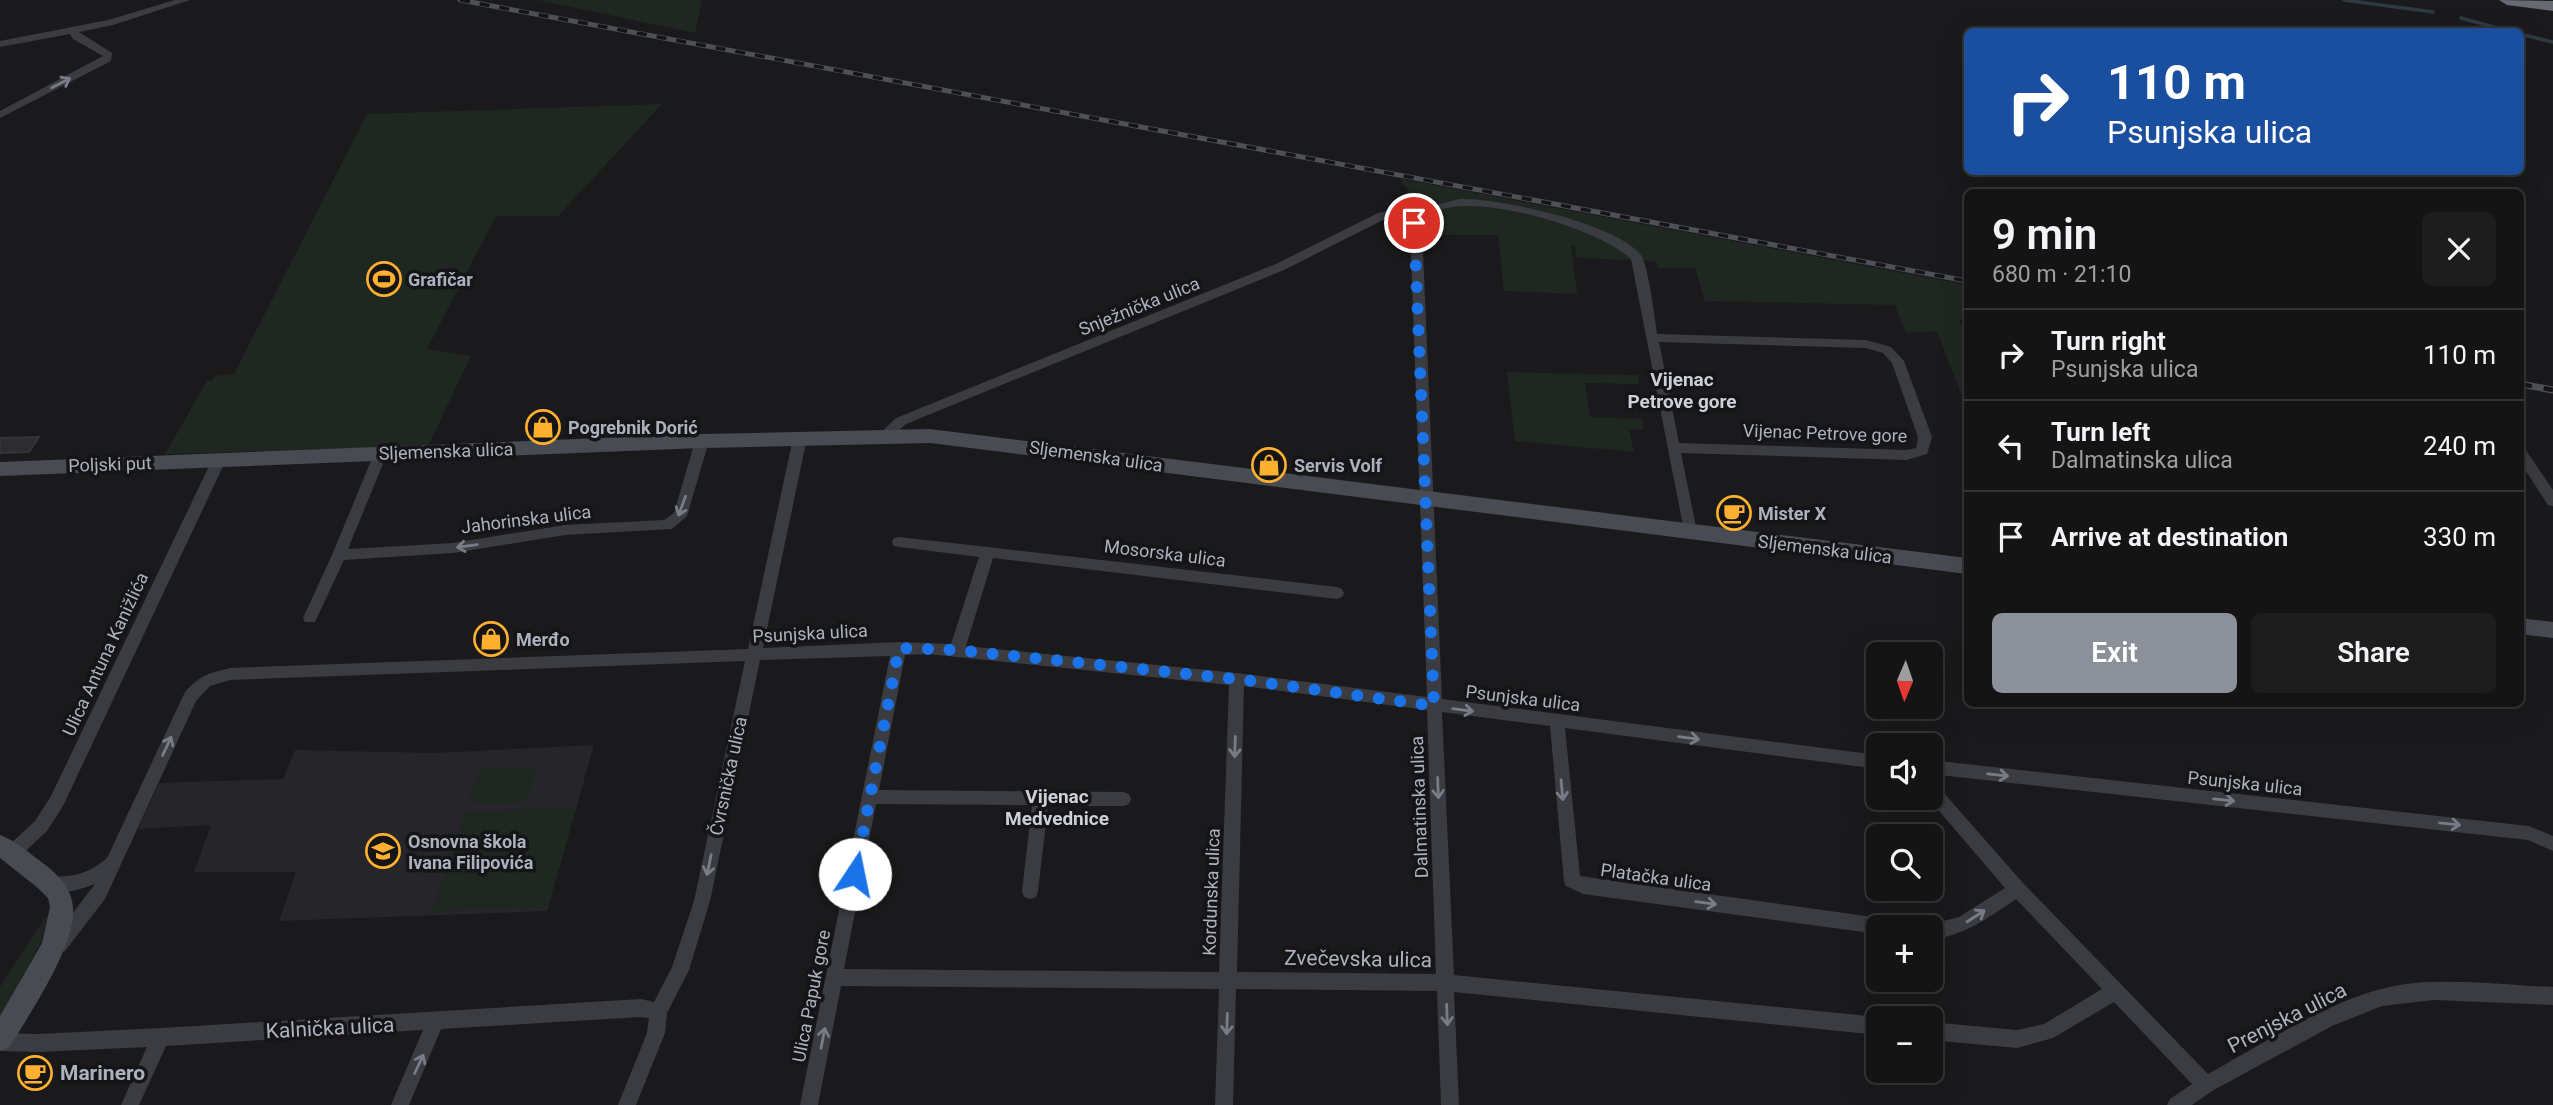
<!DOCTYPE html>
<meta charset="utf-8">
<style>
body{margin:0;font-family:Roboto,sans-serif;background:#1d1d1e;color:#f1f3f6;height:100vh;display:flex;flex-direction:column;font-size:26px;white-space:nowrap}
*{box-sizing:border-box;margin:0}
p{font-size:23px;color:#9d9ea0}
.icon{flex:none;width:38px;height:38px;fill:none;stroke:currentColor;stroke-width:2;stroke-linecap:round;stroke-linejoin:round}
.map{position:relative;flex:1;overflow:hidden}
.panel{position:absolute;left:1964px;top:189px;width:560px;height:518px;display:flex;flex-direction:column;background:#141415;border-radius:10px;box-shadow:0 7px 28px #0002,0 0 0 2px #333334}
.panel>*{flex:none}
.guide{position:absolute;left:1964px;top:28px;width:560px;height:147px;border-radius:10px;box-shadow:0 7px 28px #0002,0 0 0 2px #333334;background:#1a4fa0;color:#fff;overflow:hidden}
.needle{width:46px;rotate:182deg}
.tools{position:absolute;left:1866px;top:642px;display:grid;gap:14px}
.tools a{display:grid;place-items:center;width:77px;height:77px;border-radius:10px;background:#141415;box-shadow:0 7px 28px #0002,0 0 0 2px #333334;font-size:35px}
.pin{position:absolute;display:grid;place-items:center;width:60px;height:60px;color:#fff;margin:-30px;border:4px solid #fff;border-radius:50%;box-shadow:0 2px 7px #0007}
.me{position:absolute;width:77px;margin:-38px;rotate:11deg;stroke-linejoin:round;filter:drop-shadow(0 0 5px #0008)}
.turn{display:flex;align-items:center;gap:24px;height:147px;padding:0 28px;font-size:32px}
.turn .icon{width:91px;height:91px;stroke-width:2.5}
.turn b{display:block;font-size:49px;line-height:60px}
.round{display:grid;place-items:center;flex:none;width:74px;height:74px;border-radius:10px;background:#1d1d1e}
.summary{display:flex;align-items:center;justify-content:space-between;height:119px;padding:0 28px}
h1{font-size:42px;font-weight:600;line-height:52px}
.button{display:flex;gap:14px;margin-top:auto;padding:14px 28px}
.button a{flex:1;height:80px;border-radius:10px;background:#8c9099;color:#fff;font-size:28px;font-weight:600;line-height:80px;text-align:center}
.button a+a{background:#1d1d1e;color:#f1f3f6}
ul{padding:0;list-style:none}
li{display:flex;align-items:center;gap:21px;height:91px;padding:0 28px;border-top:2px solid #333334}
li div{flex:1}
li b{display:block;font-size:26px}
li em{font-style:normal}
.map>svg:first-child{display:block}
</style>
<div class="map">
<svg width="2553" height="1105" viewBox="0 0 2553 1105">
<rect width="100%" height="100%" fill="#1a1a1c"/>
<path fill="#26262a" d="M594,745L547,911L279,921L296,872H194L211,825L138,829L159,783L283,779L295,750L434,753Z"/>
<path fill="#1f2820" d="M538,0H702L695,33Z
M662,104L558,216H496L427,349L471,356L428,446L165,454L207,381H212L216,375L234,374L367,114Z
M1401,179L1967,285V319H1959L1967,343V409L1937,331L1906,333L1895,305L1705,301L1695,268H1658L1655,261L1577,258L1575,246H1571L1577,294L1504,291L1498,235H1427L1415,212L1398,208L1408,198L1407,187L1402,184Z
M1507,372L1638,375L1639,384L1585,383L1590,417L1642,419L1644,429L1629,430L1634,452L1515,441Z
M538,767L526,802L467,803L480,768Z
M576,807L548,906L431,911L465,812Z
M48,917L40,944L0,1017V987L44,919Z"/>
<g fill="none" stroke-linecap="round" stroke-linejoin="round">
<path stroke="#2e3a42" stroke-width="3.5" d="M2344,0L2433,12
M2461,18L2512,32
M2520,34L2553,42"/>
</g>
<path fill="#2d2d30" stroke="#343439" stroke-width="2" d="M39,437L29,452L0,453V438Z"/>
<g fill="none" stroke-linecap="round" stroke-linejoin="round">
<path fill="#3a3c42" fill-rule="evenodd" d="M175,0H190L113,25L79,32L112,53L111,61L0,118V111L103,56L73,39L70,34L0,47V41L108,20Z
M1459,199C1497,197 1617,224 1641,255C1648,264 1655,319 1657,334L1866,340L1891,347L1904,361L1932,437L1927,454L1907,460L1681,453L1697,532L1695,536H1685L1631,259C1597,229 1508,204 1463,206C1446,206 1431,213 1416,219L1422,228L1442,699L1878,755V769L1565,728L1580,876L1894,920L1900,922L1902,928H1878V934L1583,894L1566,886L1564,881L1550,726L1442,712L1454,975L1878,1017L1881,1018H1878V1035L1454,992L1459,1105H1441L1437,991L1236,989L1233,1105H1215L1219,989L841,986L818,1105H800L890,656L760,660L710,901L689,970L667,1013L665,1033L636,1105H618L647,1033L649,1018L641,1017L441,1029L409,1105H391L423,1030L166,1046L139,1105H121L147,1047L38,1052L0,1051V1033L38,1034L161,1028L641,999L654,1002L672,967L694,901L745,661L230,680L210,686L196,701L105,899L65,951L59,953L53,951L50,945L53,939L95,884C79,890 60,896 43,889L41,884L43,879C51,876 58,877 66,876C82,875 94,869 107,858L185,692C202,674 207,674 230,668L748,649L793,438L800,433L807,438L763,648L899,642L951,644L979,557L899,547L894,546L892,542L894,538L899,537L1337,587L1342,589L1344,593L1342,597L1337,599L993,558L966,646L1237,673L1427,697L1410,228C1403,217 1398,217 1385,219L1284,270L906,424L889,439H879L877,436L896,418L1276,264L1378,213L1398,209L1409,213ZM1659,342L1866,348L1883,353L1892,363L1918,437L1916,448L1907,450L1679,443ZM928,654L1229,685L1219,972L844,969L876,804L1032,805L1022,891L1024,897L1030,899L1036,897L1038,891L1048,806H1123L1129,804L1131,799L1129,794L1123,792L879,790L905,655ZM1244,686L1427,710L1436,974L1237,972Z
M702,436L709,441L687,516L672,529L565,535L453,553L344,560L315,622H305L303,618L332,555L375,451H385L387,454L348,549L453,543L565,525L664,520L674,513L695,441Z
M2520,447L2525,449L2553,490V506L2548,505L2520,462Z
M219,455L226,460L63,806L47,831L18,858L12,861L6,858L4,853L6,848L35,821L51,796L212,460Z
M1930,760L2529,826L2553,836V851L2528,840L1930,774Z
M1930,782L1936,784L2023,883L2208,1074C2261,1045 2323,1004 2381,989C2431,975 2501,985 2553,987V1005L2434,1000L2382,1006L2332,1026L2212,1091L2192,1105H2167L2170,1099L2192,1084L2114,1002L2053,1038L2017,1048L1930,1040V1022L2017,1030L2044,1024L2102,989L2016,899C1989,918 1963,936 1930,940V928L1924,926L1959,917L2005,888L1928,798H1930Z"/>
<path fill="#484b52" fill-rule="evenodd" d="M930,429L1967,558V574L930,443L702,448L0,476V462L702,434Z
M2520,618L2553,622V638L2520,634Z
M0,835C13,840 25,849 36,858C53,870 72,885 73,908C76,946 29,1015 9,1048L0,1051V1016L42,943L50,907L48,898L38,888L0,858Z"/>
<path fill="#666a73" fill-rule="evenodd" d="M2499,0L2553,1V11L2507,5Z"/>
<g stroke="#4d5057" stroke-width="5">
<path id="rail-far1" d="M460,0L1967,281"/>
</g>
<g stroke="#4d5057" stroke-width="7">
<path id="rail" d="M2520,384L2553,390"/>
</g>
<use href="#rail-far1" stroke="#151517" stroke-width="3.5" stroke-dasharray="10" stroke-linecap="butt"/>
<use href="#rail" stroke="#151517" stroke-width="4.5" stroke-dasharray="12" stroke-linecap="butt"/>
</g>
<defs><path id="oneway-shaft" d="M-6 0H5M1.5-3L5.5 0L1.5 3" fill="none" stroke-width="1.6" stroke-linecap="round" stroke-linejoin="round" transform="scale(1.75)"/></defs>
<g stroke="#787c86">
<use href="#oneway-shaft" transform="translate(61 83) rotate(-27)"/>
<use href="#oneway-shaft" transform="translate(682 506) rotate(110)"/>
<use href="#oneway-shaft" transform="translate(467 546) rotate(172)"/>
<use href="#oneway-shaft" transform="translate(1463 710) rotate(8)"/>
<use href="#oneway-shaft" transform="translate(1689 738) rotate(7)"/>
<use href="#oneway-shaft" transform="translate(167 746) rotate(-65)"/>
<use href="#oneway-shaft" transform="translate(1235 747) rotate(92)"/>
<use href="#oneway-shaft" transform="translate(1998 775) rotate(6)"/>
<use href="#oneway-shaft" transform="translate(1438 788) rotate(88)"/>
<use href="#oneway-shaft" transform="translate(1562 790) rotate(85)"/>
<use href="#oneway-shaft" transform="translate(2224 800) rotate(6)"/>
<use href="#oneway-shaft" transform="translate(2450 824) rotate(6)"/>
<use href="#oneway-shaft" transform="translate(709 865) rotate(102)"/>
<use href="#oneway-shaft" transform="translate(1706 903) rotate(8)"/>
<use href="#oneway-shaft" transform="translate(1976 916) rotate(-33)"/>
<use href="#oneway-shaft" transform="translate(1447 1015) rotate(88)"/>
<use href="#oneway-shaft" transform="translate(1227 1024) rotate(92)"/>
<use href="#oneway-shaft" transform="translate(823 1038) rotate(-79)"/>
<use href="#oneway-shaft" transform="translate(419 1064) rotate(-65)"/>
</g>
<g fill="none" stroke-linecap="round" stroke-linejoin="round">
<path stroke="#1a73e8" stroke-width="12" stroke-dasharray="0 21.6" d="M855,874L899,648L957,650L1237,679L1434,706L1414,223"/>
</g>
<defs>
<g id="stadium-ring" transform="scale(1.75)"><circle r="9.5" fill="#151517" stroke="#ffb02f" stroke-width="1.5"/><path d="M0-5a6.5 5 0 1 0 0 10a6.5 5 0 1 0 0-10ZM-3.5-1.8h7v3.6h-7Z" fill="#ffb02f"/></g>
<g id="shop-ring" transform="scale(1.75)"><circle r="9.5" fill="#151517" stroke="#ffb02f" stroke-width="1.5"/><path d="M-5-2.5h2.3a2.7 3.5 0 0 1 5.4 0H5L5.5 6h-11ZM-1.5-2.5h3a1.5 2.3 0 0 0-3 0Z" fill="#ffb02f"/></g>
<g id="cafe-ring" transform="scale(1.75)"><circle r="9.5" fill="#151517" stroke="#ffb02f" stroke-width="1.5"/><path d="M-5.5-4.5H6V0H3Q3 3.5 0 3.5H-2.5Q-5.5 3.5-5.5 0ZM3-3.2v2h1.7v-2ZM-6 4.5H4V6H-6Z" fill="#ffb02f"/></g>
<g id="school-ring" transform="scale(1.75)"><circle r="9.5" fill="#151517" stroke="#ffb02f" stroke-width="1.5"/><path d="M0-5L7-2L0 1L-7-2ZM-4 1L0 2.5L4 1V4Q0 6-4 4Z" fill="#ffb02f"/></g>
</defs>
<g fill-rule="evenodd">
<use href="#stadium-ring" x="384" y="279"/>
<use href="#shop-ring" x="543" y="427"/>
<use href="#shop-ring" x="1269" y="465"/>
<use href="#cafe-ring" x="1734" y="513"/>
<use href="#shop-ring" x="491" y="639"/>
<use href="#school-ring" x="383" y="851"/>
<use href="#cafe-ring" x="35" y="1073"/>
</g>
<g text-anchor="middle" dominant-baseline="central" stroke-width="7" stroke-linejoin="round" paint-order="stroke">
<g font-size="18" font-weight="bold" fill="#abb1bd" stroke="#151517" text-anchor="start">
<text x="408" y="279">Grafičar</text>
<text x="568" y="427">Pogrebnik Dorić</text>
<text x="1294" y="465">Servis Volf</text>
<text x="1758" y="513">Mister X</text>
<text x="516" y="639">Merđo</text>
<text x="408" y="841">Osnovna škola<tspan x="408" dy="21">Ivana Filipovića</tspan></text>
</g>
<g font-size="18" fill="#abb1bd" stroke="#151517">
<text transform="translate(1139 306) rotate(-22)">Snježnička ulica</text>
<text transform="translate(1825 433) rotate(2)">Vijenac Petrove gore</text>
<text transform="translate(446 451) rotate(-2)">Sljemenska ulica</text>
<text transform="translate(1096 456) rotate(8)">Sljemenska ulica</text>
<text transform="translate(110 464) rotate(-2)">Poljski put</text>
<text transform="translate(526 519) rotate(-7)">Jahorinska ulica</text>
<text transform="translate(1825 549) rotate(7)">Sljemenska ulica</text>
<text transform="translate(1165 553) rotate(7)">Mosorska ulica</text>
<text transform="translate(810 633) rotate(-3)">Psunjska ulica</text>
<text transform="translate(105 654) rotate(-65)">Ulica Antuna Kanižlića</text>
<text transform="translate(1523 698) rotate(7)">Psunjska ulica</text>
<text transform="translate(728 776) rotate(-78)">Čvrsnička ulica</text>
<text transform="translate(2245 783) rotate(6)">Psunjska ulica</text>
<text transform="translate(1419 807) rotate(-92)">Dalmatinska ulica</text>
<text transform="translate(1656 877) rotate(8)">Platačka ulica</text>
<text transform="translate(1211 892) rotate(-88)">Kordunska ulica</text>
<text transform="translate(811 996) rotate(-79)">Ulica Papuk gore</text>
</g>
<g font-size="19" font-weight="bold" fill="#cdd0d8" stroke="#151517">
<text x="1682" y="379">Vijenac<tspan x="1682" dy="22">Petrove gore</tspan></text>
<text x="1057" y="796">Vijenac<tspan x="1057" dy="22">Medvednice</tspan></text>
</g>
<g font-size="21" fill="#abb1bd" stroke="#151517">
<text transform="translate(1358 959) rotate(1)">Zvečevska ulica</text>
<text transform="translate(2287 1018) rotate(-27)">Prenjska ulica</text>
<text transform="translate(330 1028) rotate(-3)">Kalnička ulica</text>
</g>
<g font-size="21" font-weight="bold" fill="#abb1bd" stroke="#151517" text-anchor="start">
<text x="60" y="1073">Marinero</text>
</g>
</g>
</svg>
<div class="tools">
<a><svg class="needle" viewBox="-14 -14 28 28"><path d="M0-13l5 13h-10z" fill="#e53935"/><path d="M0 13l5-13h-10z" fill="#9d9ea0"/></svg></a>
<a><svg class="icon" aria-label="sound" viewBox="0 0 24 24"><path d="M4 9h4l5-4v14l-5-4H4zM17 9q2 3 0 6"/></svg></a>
<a><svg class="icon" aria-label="search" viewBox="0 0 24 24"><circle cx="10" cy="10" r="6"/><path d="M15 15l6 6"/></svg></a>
<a>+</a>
<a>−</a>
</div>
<div class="pin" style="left:1414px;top:223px;background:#d93025"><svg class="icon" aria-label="arrive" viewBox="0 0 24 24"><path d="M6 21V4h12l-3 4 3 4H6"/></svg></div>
<svg class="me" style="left:855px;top:874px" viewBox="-20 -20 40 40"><circle r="19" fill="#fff"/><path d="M0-13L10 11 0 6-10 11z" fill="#1a73e8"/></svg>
<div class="guide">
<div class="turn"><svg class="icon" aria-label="right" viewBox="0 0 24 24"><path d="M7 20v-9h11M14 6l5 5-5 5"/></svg><div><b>110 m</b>Psunjska ulica</div></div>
</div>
<section class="panel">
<div class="summary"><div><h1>9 min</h1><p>680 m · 21:10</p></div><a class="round"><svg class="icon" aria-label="close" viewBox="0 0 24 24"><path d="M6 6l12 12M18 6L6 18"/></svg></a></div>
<ul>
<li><svg class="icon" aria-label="right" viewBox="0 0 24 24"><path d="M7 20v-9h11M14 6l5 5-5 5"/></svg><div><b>Turn right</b><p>Psunjska ulica</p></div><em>110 m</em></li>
<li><svg class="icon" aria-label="left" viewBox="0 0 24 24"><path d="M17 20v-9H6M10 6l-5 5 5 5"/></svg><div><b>Turn left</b><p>Dalmatinska ulica</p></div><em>240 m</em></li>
<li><svg class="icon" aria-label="arrive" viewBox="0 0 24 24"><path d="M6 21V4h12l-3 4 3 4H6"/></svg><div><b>Arrive at destination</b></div><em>330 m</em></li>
</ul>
<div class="button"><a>Exit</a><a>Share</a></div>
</section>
</div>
